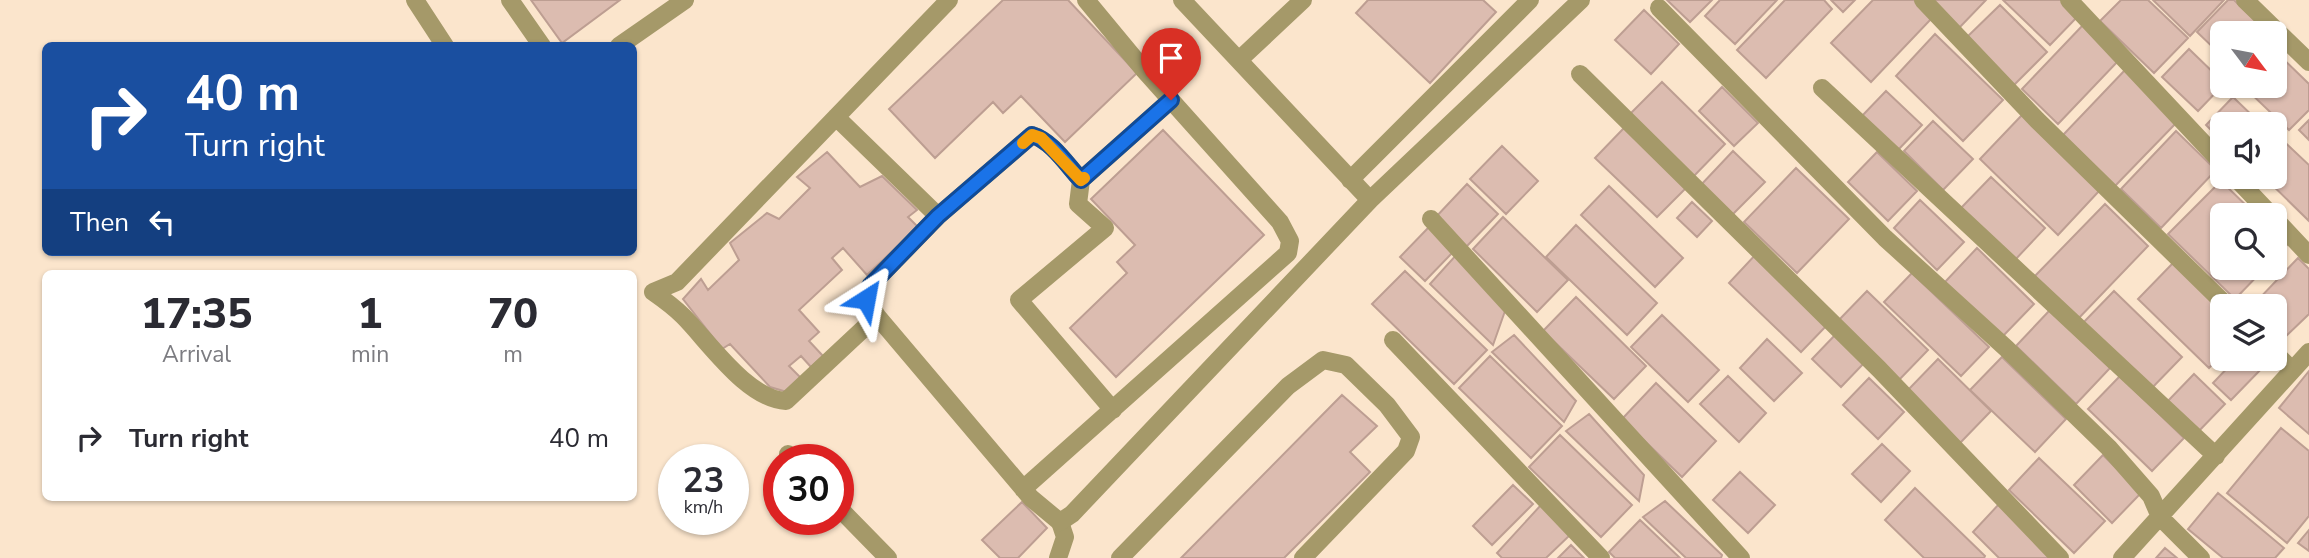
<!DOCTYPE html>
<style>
body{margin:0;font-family:"Nunito Sans",sans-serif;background:#f2f2f3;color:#2b2b33;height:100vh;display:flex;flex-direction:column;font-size:26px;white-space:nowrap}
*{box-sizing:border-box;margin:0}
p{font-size:23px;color:#7c7c81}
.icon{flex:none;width:38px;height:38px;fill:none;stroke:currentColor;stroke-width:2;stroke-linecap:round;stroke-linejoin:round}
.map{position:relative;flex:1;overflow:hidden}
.side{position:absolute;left:42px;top:270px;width:595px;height:231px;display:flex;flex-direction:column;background:#fff;border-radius:10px;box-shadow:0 2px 5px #0004}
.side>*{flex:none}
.top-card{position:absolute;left:42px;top:42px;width:595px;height:214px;border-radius:10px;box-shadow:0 2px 5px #0004;background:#1a4fa0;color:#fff;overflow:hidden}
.needle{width:46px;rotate:122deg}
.fabs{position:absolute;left:2210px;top:21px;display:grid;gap:14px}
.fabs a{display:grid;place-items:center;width:77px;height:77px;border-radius:10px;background:#fff;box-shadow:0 2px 5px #0004;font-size:35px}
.speed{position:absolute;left:658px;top:444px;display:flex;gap:14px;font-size:35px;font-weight:700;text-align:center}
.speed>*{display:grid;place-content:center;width:91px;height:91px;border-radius:50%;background:#fff;box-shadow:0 2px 5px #0004;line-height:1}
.speed small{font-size:18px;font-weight:400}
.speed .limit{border:10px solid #d22;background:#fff;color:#111}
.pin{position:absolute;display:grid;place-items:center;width:60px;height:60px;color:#fff;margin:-72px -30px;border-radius:50% 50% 50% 0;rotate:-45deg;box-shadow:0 0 7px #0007}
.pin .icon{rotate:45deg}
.me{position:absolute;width:77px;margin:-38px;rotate:34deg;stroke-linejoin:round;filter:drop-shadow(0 0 5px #0008)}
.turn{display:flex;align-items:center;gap:24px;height:147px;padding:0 28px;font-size:32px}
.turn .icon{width:91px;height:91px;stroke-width:2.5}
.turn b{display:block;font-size:49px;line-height:60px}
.then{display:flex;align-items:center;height:66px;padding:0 28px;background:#0003;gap:14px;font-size:26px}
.eta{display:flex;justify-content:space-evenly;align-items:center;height:119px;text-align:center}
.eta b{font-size:42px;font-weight:800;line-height:49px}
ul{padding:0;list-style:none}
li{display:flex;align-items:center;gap:21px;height:98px;padding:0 28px}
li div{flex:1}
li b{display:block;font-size:26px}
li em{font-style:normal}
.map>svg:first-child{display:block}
</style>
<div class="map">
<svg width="2309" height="558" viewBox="0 0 2309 558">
<rect width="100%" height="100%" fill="#fbe5cc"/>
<path fill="#dcbcb0" stroke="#bd9e92" stroke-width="2" d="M531,0H620L562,43Z
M1003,0H1068L1137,73L1065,142L1021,96L1003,113L993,102L935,158L889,109Z
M1368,0H1483L1496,12L1430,83L1356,13Z
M1667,0H1712L1690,22Z
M1720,0H1777L1735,44L1705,16Z
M1785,0H1824L1832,9L1766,78L1737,50Z
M1831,0H1855L1843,12Z
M1873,0H1914L1932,18L1871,82L1831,43Z
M1929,0H1986L1958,29Z
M2003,0H2066L2080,14L2050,45Z
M2121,0H2148L2188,38L2154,73L2100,21Z
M2153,0H2224L2190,36Z
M2228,0H2234L2263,28L2258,33H2222V56L2197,32Z
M2000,5L2047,52L2014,85L1967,37Z
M1644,10L1679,44L1651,74L1615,40Z
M2083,25L2119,60L2058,124L2022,89Z
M1935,34L2003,100L1963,141L1896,76Z
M2189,49L2222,81V86L2198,111L2162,77Z
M2275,51L2309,84V110L2289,130L2243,86H2275Z
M2126,69L2179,120L2115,186L2063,135Z
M1662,82L1725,144L1691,179L1628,116Z
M1722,87L1758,123L1734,146L1699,111Z
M1886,91L1922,125L1896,152L1860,118Z
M2233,97L2261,124H2222V141L2206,125Z
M2022,115L2100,190L2058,235L1980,159Z
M2309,120V140L2299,130Z
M1933,121L1973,159L1943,190L1904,151Z
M1624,128L1686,188L1657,217L1595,158Z
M1163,130L1264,235L1116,377L1070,328L1127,273L1117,262L1135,245L1091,199Z
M2176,131L2216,170L2161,228L2121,189Z
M2275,133L2309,165V221L2264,177H2275Z
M1502,146L1538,181L1506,214L1470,179Z
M1733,151L1765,182L1730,217L1699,187Z
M827,152L860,187L882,176L917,210L908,217L918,227L867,275L843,248L832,258L842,270L799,310L819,332L809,341L823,356L811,367L801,356L789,366L801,378L787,392L770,387L730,344L722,349L683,299L701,279L708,290L739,260L730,243L767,213L779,219L810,188L797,177Z
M1877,152L1917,191L1888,221L1848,182Z
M1796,168L1849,219L1797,273L1744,222Z
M1991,177L2045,228L2014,261L1960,209Z
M2221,181L2256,215H2222V268H2265L2235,299L2168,234Z
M1467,184L1498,214L1465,248L1434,219Z
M1609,186L1683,258L1655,287L1581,215Z
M1920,200L1964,242L1937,270L1894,228Z
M1692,202L1712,221L1697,237L1677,218Z
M2105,204L2148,246L2076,321L2033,278Z
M1503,217L1568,280L1537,312L1473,249Z
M1576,225L1657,303L1627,335L1546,257Z
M1429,227L1454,251L1425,281L1400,257Z
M2275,233L2287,245L2275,257Z
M1977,248L2034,304L2002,337L1945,282Z
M1758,252L1830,322L1801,352L1729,283Z
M1458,253L1505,311L1493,345L1430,284Z
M2298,258L2309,269V314L2285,337L2275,327V306L2253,305Z
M2175,261L2222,306V354L2209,368L2138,299Z
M1405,271L1487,350L1454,384L1372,304Z
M1912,273L1989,347L1961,376L1884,302Z
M1867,291L1928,350L1897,382L1836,323Z
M2114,291L2182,357L2148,392L2080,326Z
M1576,297L1646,366L1614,399L1543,331Z
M2050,310L2110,368L2076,404L2016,346Z
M1662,315L1719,370L1688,402L1631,347Z
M1837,333L1866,361L1841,387L1812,359Z
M1514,335L1576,401L1564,422L1492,352Z
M1767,339L1802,373L1774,401L1740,368Z
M1490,356L1562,426L1531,458L1459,388Z
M2002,357L2066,419L2035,452L1970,390Z
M1938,359L1991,411L1960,443L1907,391Z
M2236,359H2260L2266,364L2231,400L2213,383Z
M2309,371V434L2279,408Z
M2194,374L2225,404L2196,434L2165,404Z
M1728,376L1766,413L1739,442L1700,404Z
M2120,376L2184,438L2152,471L2088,409Z
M1869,378L1904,412L1878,439L1843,405Z
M1656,383L1716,441L1682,477L1622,419Z
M1342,395L1377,426L1350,452L1370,472L1284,558H1181Z
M1589,414L1644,475L1639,501L1566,431Z
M2281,428L2309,451V516L2287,543L2227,493Z
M1560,435L1632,505L1601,537L1529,467Z
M1882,444L1910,471L1881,502L1852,474Z
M2103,455L2141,493L2112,523L2074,485Z
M2039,458L2105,521L2074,553L2009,490Z
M1740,472L1775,505L1748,533L1713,500Z
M1513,485L1533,504L1492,545L1473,526Z
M1915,488L1985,556L1984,558H1924L1885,520Z
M2218,493L2284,548L2275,558H2223L2188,529Z
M1665,501L1722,555L1721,558H1686L1643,517Z
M1022,502L1047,528L1018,558H1000L982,540Z
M2000,503L2057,558H1999L1973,532Z
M1541,505L1571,534L1546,558H1502L1497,553Z
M1640,520L1680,558H1615L1609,552Z
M2309,530V551L2298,543Z
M1571,545L1584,558H1558Z
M2165,548L2177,558H2156Z"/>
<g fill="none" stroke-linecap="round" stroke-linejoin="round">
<path stroke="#a59969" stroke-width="18" d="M788,454L794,460
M838,507L888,558
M1058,558L1065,537L1060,522"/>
<path stroke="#a59969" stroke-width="18" d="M415,0L445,46
M510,0L542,46
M949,0L677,282L653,292C663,299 674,307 683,316C709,342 747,399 786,401L877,316L1031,498L1060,522L1072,514L1370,200L1581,0
M1182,0L1370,200
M1923,0L2037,120L2227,306
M2069,0L2222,163
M2245,0L2309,62
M1659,8L1885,238L2007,349L2109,448L2151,496L2160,517L2201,558
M619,46L685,0
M1239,60L1303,0
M1580,74L1879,369L2060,558
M1822,88L2216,456
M836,117L938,216L1032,135C1052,141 1067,165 1081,180L1078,204L1105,228L1019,300L1113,410
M2235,177L2271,215
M1081,180L1171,100
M1350,180L1530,0
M1431,219L1741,558
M2275,219L2309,255
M877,316L866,299L870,286L938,216
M1393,340L1601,558
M2275,353L2292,370
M1023,489L1288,253L1290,241L1280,222L1144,70L1086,0
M1120,558L1288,386L1323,360L1346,365L1387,405L1411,437L1406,451L1303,558
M2122,558L2309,352"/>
</g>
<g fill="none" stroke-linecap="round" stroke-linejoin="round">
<g stroke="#114b97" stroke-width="18">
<path id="route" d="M866,299L870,286L938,216L1032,135C1052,141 1067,165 1081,180L1171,100"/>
</g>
<use href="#route" stroke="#1a73e8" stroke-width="12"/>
<path stroke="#f59e0b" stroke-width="12" d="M1023,143L1032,135L1041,138L1081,180L1084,178"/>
</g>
</svg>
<div class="fabs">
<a><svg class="needle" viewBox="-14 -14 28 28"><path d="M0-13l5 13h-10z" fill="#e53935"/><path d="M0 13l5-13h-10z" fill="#7c7c81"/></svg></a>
<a><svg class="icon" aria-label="sound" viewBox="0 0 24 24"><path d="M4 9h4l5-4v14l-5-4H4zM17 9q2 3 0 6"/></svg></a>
<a><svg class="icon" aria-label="search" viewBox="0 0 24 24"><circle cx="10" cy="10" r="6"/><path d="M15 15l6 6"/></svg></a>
<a><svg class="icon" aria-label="layers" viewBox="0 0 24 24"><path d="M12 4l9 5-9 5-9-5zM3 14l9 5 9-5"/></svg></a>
</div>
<div class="speed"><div>23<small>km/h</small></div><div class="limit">30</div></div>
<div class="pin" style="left:1171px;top:100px;background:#d93025"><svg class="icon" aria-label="arrive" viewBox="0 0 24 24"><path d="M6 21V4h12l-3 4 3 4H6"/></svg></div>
<svg class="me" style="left:866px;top:299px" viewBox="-20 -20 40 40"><path d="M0-17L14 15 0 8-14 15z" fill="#1a73e8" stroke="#fff" stroke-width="4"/></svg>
<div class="top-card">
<div class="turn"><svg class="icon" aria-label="right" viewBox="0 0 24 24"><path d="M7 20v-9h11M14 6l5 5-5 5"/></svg><div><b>40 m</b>Turn right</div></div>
<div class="then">Then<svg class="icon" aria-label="left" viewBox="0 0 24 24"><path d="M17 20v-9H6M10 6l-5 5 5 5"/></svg></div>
</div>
<section class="side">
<div class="eta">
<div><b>17:35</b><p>Arrival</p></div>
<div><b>1</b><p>min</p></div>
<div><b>70</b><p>m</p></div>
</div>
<ul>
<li><svg class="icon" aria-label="right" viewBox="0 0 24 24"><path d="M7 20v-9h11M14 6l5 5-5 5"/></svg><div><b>Turn right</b></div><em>40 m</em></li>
</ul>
</section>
</div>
